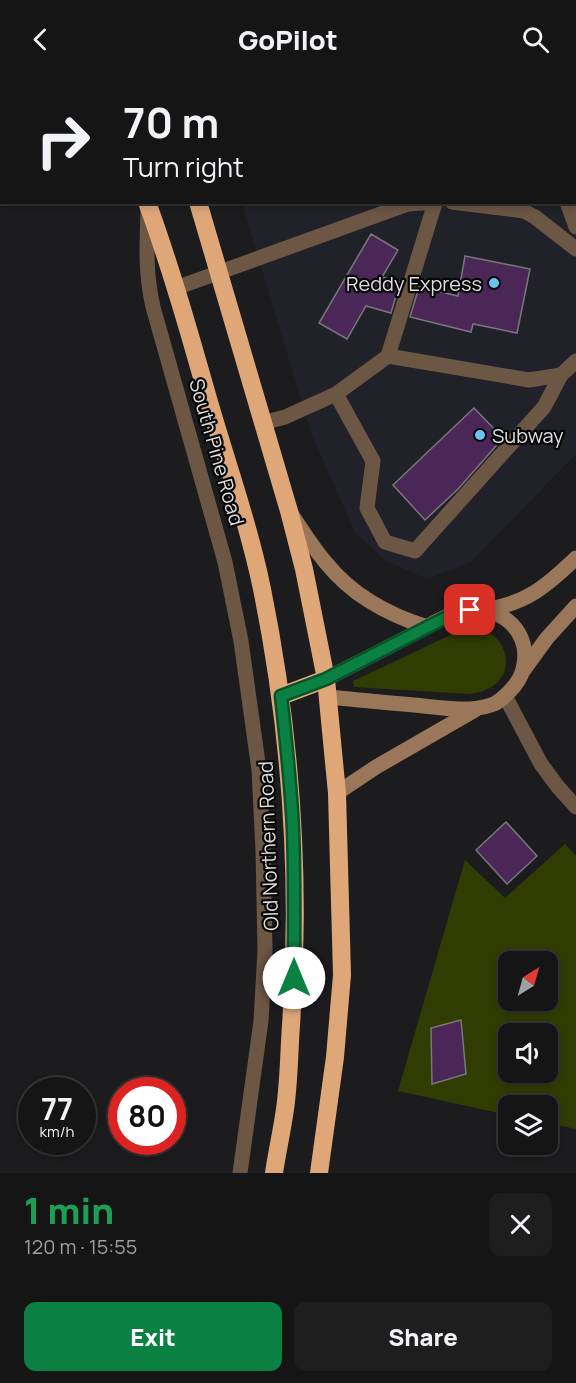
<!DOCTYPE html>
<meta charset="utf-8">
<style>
body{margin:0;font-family:Manrope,sans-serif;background:#1e1e1f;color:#f1f3f6;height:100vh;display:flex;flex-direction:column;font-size:22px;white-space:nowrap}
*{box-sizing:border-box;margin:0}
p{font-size:20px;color:#9d9fa1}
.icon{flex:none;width:33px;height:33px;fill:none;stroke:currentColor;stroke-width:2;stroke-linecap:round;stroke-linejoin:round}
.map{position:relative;height:1095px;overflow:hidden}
.drawer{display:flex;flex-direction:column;background:#151516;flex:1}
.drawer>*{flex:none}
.top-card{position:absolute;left:0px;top:0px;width:576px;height:126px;box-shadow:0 3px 9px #0003,0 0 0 2px #343435;background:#151516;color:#f1f3f6;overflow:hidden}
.needle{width:39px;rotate:37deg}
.buttons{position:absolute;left:498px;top:873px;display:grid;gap:12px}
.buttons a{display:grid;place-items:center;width:60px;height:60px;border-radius:12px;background:#151516;box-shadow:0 3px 9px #0003,0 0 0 2px #343435;font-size:30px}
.speed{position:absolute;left:18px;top:999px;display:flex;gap:12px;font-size:30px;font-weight:700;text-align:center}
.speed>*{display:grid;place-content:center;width:78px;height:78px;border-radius:50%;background:#151516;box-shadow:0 3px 9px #0003,0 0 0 2px #343435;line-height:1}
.speed small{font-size:15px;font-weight:400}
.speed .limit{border:9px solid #d22;background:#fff;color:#111}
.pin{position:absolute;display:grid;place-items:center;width:51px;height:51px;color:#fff;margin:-26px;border-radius:12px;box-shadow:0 3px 9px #0006}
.me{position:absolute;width:66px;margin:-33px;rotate:0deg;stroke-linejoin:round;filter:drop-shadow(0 0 4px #0008)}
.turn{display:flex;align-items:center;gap:21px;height:126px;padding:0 24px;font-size:27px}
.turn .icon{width:78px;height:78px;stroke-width:2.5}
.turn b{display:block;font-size:42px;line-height:51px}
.round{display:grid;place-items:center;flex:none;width:63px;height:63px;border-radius:12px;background:#1e1e1f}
.headline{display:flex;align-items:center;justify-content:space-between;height:102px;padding:0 24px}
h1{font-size:36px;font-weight:800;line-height:45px;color:#1e9e55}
.primary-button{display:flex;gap:12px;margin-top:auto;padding:12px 24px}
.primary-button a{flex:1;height:69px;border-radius:12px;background:#0b8043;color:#fff;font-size:24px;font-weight:800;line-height:69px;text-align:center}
.primary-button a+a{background:#1e1e1f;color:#f1f3f6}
header{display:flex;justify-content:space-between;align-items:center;height:78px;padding:0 24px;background:#151516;font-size:27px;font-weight:800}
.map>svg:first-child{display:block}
</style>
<header><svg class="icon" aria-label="back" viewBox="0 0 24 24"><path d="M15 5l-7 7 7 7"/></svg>GoPilot<svg class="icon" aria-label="search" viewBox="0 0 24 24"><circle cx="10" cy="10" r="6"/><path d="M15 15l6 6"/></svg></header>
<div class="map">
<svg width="576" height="1095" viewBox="0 0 576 1095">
<rect width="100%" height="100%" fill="#1c1c1e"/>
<path fill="#212129" d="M206,0H576V376L471,484L427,501L386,483L355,455L311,355L242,125L574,124V2H206Z"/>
<path fill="#313c03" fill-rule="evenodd" d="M474,549C503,553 519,589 493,608C486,613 479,614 470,616L354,609L353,603L463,551Z
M565,766L576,778V1051L548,1045V1028H508V1037L398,1013L465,782L505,820ZM508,884H548V922H508ZM508,956H548V994H508Z"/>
<path fill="#4a2757" stroke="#79777a" stroke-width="1.5" d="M371,156L398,172L382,199L400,204L391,235L366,228L347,261L319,245Z
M465,178L530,191L517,255L473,246L471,254L410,239L419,209L458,218Z
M474,330L503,360L458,411L425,442L393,407Z
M506,744L537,778L507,806L476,772Z
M461,942L466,996L432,1006L431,950Z"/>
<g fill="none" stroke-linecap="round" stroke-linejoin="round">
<path stroke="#6c5644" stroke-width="15" d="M545,2L546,0
M574,26L576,23
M574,102L576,99
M452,124L524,133L535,139L576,171
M567,124L576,149
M176,210L408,126L435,124
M388,278L529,302L561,297
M336,316L373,383L367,430L385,464L415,473L544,329L561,297L576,283
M263,345L285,339L336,316L388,278L435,125"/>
<path stroke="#6c5644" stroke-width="15" d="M148,132C147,167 145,194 153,229L225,484L241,563L259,692L263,773L265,873L261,943L240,1095
M505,618L541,686L558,709L576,729"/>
<path stroke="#9a7759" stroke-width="15" d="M292,437C303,454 314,471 327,486C353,518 389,537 427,549
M485,531C525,527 548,507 576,480
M523,593L547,560L576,528
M326,601C355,586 385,571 415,555C431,547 450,534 469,532C504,528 532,556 523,591C521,600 515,608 509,614C503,620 498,625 491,627C468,635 437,629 414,627C385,624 356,622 328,619
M337,715L376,689L475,632"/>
<path stroke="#dfa778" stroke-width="18" d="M102,0V2
M160,0V2
M147,124C171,190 190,257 209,324C227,386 249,448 262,511C291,654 301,801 291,947C289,975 289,1004 285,1031C282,1053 277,1074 274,1095
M198,124L289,433L304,491L326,601L337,715L342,897L335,979L319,1095
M281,618L326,601"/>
</g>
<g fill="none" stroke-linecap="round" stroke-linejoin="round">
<g stroke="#07532c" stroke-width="15">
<path id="route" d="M294,900C294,850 295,801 293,752C291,707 286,662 281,618L326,601L445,540L470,532"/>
</g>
<use href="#route" stroke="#0b8043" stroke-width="10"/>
</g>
<g fill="#6ac3f1" stroke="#070708" stroke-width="2">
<circle cx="494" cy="205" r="6"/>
<circle cx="480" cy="357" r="6"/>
</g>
<g text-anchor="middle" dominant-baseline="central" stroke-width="4.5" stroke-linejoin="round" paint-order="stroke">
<g font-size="20" fill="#dedee0" stroke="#070708" text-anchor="end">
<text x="482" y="205">Reddy Express</text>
<text x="492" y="357" text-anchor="start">Subway</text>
</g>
<g font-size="20" fill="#dedee0" stroke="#070708">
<text transform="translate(217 374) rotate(74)">South Pine Road</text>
<text transform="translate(268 768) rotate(-92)">Old Northern Road</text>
</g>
</g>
</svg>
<div class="buttons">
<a><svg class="needle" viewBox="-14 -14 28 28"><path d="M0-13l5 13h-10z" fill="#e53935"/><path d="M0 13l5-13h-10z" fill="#9d9fa1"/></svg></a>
<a><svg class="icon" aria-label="sound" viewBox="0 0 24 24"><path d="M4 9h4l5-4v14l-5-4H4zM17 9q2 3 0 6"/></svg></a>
<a><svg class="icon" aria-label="layers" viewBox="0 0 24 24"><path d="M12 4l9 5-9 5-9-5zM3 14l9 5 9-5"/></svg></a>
</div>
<div class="speed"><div>77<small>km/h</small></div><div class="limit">80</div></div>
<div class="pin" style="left:470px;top:532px;background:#d93025"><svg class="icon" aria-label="arrive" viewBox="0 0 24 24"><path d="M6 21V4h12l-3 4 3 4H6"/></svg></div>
<svg class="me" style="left:294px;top:900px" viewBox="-20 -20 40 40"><circle r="19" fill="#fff"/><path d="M0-13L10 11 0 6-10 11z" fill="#0b8043"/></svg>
<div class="top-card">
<div class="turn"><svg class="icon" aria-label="right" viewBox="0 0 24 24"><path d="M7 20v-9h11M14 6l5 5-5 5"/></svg><div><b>70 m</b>Turn right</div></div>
</div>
</div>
<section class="drawer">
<div class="headline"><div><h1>1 min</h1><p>120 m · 15:55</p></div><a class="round"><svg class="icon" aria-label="close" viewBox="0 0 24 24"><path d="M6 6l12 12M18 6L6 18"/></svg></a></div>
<div class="primary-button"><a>Exit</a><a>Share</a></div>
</section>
